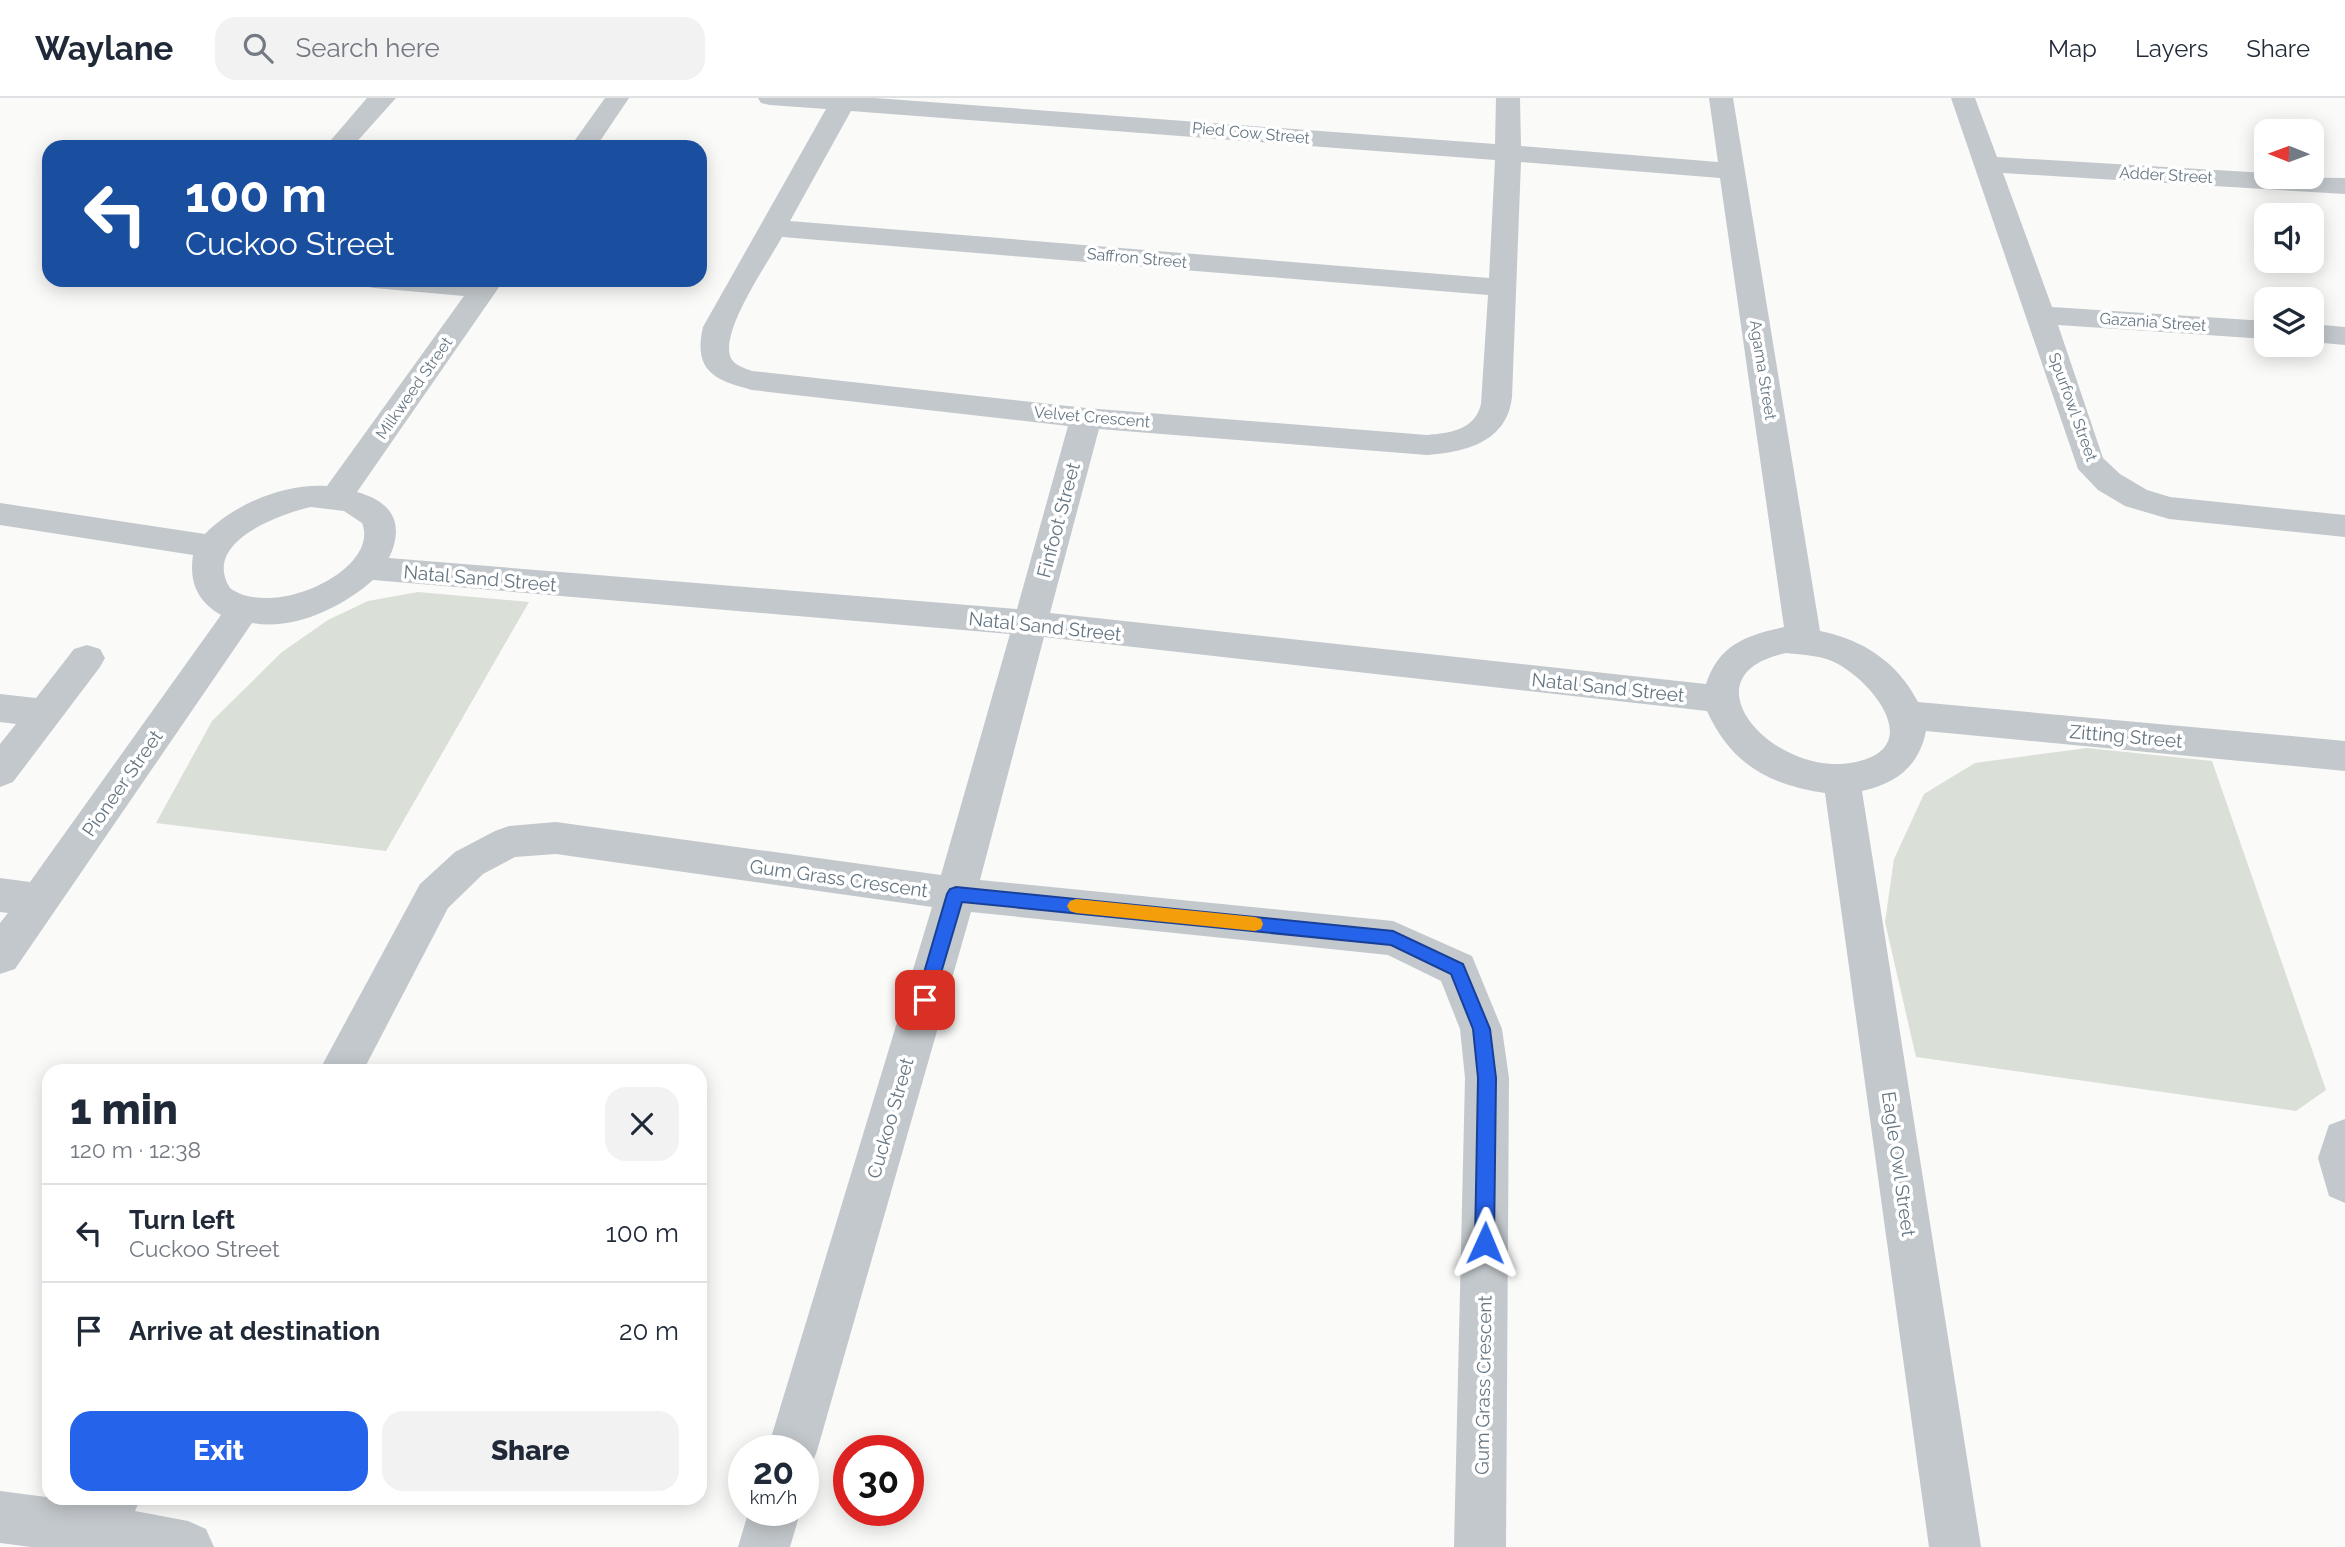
<!DOCTYPE html>
<meta charset="utf-8">
<style>
body{margin:0;font-family:Raleway,sans-serif;background:#f2f2f3;color:#1f2937;height:100vh;display:flex;flex-direction:column;font-size:26px;white-space:nowrap}
*{box-sizing:border-box;margin:0}
p{font-size:23px;color:#747a83}
.icon{flex:none;width:38px;height:38px;fill:none;stroke:currentColor;stroke-width:2;stroke-linecap:round;stroke-linejoin:round}
.map{position:relative;flex:1;overflow:hidden}
.sheet{position:absolute;left:42px;top:966px;width:665px;height:441px;display:flex;flex-direction:column;background:#fff;border-radius:21px;box-shadow:0 4px 18px #0003}
.sheet>*{flex:none}
.top-card{position:absolute;left:42px;top:42px;width:665px;height:147px;border-radius:21px;box-shadow:0 4px 18px #0003;background:#1a4fa0;color:#fff;overflow:hidden}
.needle{width:46px;rotate:271deg}
.fabs{position:absolute;left:2254px;top:21px;display:grid;gap:14px}
.fabs a{display:grid;place-items:center;width:70px;height:70px;border-radius:14px;background:#fff;box-shadow:0 4px 18px #0003;font-size:35px}
.speed{position:absolute;left:728px;top:1337px;display:flex;gap:14px;font-size:35px;font-weight:700;text-align:center}
.speed>*{display:grid;place-content:center;width:91px;height:91px;border-radius:50%;background:#fff;box-shadow:0 4px 18px #0003;line-height:1}
.speed small{font-size:18px;font-weight:400}
.speed .limit{border:10px solid #d22;background:#fff;color:#111}
.pin{position:absolute;display:grid;place-items:center;width:60px;height:60px;color:#fff;margin:-30px;border-radius:14px;box-shadow:0 4px 10px #0006}
.me{position:absolute;width:77px;margin:-38px;rotate:1deg;stroke-linejoin:round;filter:drop-shadow(0 0 5px #0008)}
.turn{display:flex;align-items:center;gap:24px;height:147px;padding:0 28px;font-size:32px}
.turn .icon{width:91px;height:91px;stroke-width:2.5}
.turn b{display:block;font-size:49px;line-height:60px}
.round{display:grid;place-items:center;flex:none;width:74px;height:74px;border-radius:21px;background:#f2f2f3}
.overview{display:flex;align-items:center;justify-content:space-between;height:119px;padding:0 28px}
h1{font-size:42px;font-weight:800;line-height:52px}
.action{display:flex;gap:14px;margin-top:auto;padding:14px 28px}
.action a{flex:1;height:80px;border-radius:21px;background:#2563eb;color:#fff;font-size:28px;font-weight:800;line-height:80px;text-align:center}
.action a+a{background:#f2f2f3;color:#1f2937}
ul{padding:0;list-style:none}
li{display:flex;align-items:center;gap:21px;height:98px;padding:0 28px;border-top:2px solid #e0e1e3}
li div{flex:1}
li b{display:block;font-size:26px}
li em{font-style:normal}
header{display:flex;align-items:center;gap:42px;box-sizing:border-box;height:98px;padding:0 35px;background:#fff;border-bottom:2px solid #e0e1e3}
header strong{font-size:33px}
nav{display:flex;gap:38px;margin-inline-start:auto;font-size:24px}
.search{width:490px;height:63px;background:#f2f2f3;display:flex;align-items:center;gap:18px;box-sizing:border-box;padding:0 24px;border-radius:21px;color:#747a83;font-size:26px}
.map>svg:first-child{display:block}
</style>
<header>
<strong>Waylane</strong>
<div class="search"><svg class="icon" aria-label="search" viewBox="0 0 24 24"><circle cx="10" cy="10" r="6"/><path d="M15 15l6 6"/></svg>Search here</div>
<nav><a>Map</a><a>Layers</a><a>Share</a></nav>
</header>
<div class="map">
<svg width="2345" height="1449" viewBox="0 0 2345 1449">
<rect width="100%" height="100%" fill="#fafaf8"/>
<path fill="#dadfd7" d="M418,494L529,504L386,753L156,725L212,623L282,554L328,522L368,503Z
M2087,650L2212,663L2326,992L2296,1013L1916,959L1885,824L1894,761L1924,696L1975,665Z"/>
<g fill="none" stroke-linecap="round" stroke-linejoin="round">
<path fill="#c3c8cc" fill-rule="evenodd" d="M367,0H396L352,49H325Z
M605,0H629L596,49H570Z
M758,0H875L1495,46L1496,0H1520L1521,48L1718,64L1709,0H1733L1820,533C1864,542 1897,564 1918,604L2345,643V673L1926,633C1919,668 1897,685 1862,693L1981,1449H1929L1825,695C1769,687 1731,666 1707,613L1044,539L980,782L1393,823L1472,858L1502,931L1509,980L1506,1449H1454L1465,980L1460,931L1441,883L1388,857L971,814L817,1353L810,1371L803,1374V1353H767L932,809L556,756L515,759L483,776L448,810L363,973H319L420,786L455,754L495,733L509,728L556,724L941,777L1010,536L373,482C343,509 293,533 252,525L15,871L0,876V825L8,815L0,814V780L30,784L221,517C197,503 189,484 193,457L0,427V405L205,436C234,406 285,385 327,388L464,198L374,190L364,188L360,182H504L357,394C393,404 405,426 389,460L1017,511L1068,328L752,292C714,282 693,273 703,229L826,11L770,7L761,5ZM851,13L1495,62L1489,180L790,123ZM1521,64L1720,80L1784,529C1747,537 1719,546 1706,586L1050,515L1099,331L1427,357C1466,354 1507,344 1512,299ZM782,139L1488,197L1481,306C1475,332 1450,335 1427,337L1086,310L752,273C744,270 733,267 730,258C722,230 768,165 782,139ZM311,409L344,413L362,425C381,472 272,522 230,490C201,444 280,416 311,409ZM1786,555C1803,557 1822,557 1838,566C1873,585 1925,649 1856,664C1775,682 1680,577 1786,555Z
M1951,0H1975L1997,59L2266,75V79L2345,80V96L2003,75L2052,209L2266,223V241L2058,227L2103,360L2120,376L2147,392L2170,399L2345,417V439L2169,421L2125,408L2098,392L2078,371Z
M2312,226L2345,229V247L2312,244Z
M87,547L100,551L105,560L100,569L13,684L0,689V646L16,626L0,624V596L36,600L74,551Z
M2345,1021V1105L2329,1098L2318,1060L2329,1027Z
M0,1393L85,1404L87,1400H141L135,1413L188,1423L206,1431L214,1449H31L0,1445Z
M749,1412H801L790,1449H738Z"/>
</g>
<path fill="#2563eb" stroke="#184099" stroke-width="2" d="M956,789L1393,833L1463,866L1490,931L1496,980L1494,1145L1491,1152L1485,1155L1478,1152L1475,1145L1478,980L1473,931L1451,876L1391,847L962,804L933,902L931,908L925,910L918,908L916,902L947,796L950,791Z"/>
<path fill="#f59e0b" d="M1076,801L1255,819L1261,821L1263,826L1261,831L1255,833L1076,815L1070,813L1067,808L1070,803Z"/>
<g text-anchor="middle" dominant-baseline="central" stroke-width="7" stroke-linejoin="round" paint-order="stroke">
<g font-size="16" fill="#657683" stroke="#fff">
<text transform="translate(1251 35) rotate(5)">Pied Cow Street</text>
<text transform="translate(2166 77) rotate(3)">Adder Street</text>
<text transform="translate(1137 160) rotate(5)">Saffron Street</text>
<text transform="translate(2153 224) rotate(4)">Gazania Street</text>
<text transform="translate(1763 272) rotate(81)">Agama Street</text>
<text transform="translate(414 290) rotate(-55)">Milkweed Street</text>
<text transform="translate(2073 309) rotate(70)">Spurfowl Street</text>
<text transform="translate(1092 319) rotate(5)">Velvet Crescent</text>
</g>
<g font-size="19" fill="#657683" stroke="#fff">
<text transform="translate(1058 422) rotate(-75)">Finfoot Street</text>
<text transform="translate(480 480) rotate(5)">Natal Sand Street</text>
<text transform="translate(1045 528) rotate(6)">Natal Sand Street</text>
<text transform="translate(1608 589) rotate(6)">Natal Sand Street</text>
<text transform="translate(2126 638) rotate(5)">Zitting Street</text>
<text transform="translate(122 685) rotate(-55)">Pioneer Street</text>
<text transform="translate(839 780) rotate(8)">Gum Grass Crescent</text>
<text transform="translate(890 1020) rotate(-74)">Cuckoo Street</text>
<text transform="translate(1899 1066) rotate(82)">Eagle Owl Street</text>
<text transform="translate(1483 1287) rotate(-89)">Gum Grass Crescent</text>
</g>
</g>
</svg>
<div class="fabs">
<a><svg class="needle" viewBox="-14 -14 28 28"><path d="M0-13l5 13h-10z" fill="#e53935"/><path d="M0 13l5-13h-10z" fill="#747a83"/></svg></a>
<a><svg class="icon" aria-label="sound" viewBox="0 0 24 24"><path d="M4 9h4l5-4v14l-5-4H4zM17 9q2 3 0 6"/></svg></a>
<a><svg class="icon" aria-label="layers" viewBox="0 0 24 24"><path d="M12 4l9 5-9 5-9-5zM3 14l9 5 9-5"/></svg></a>
</div>
<div class="speed"><div>20<small>km/h</small></div><div class="limit">30</div></div>
<div class="pin" style="left:925px;top:902px;background:#d93025"><svg class="icon" aria-label="arrive" viewBox="0 0 24 24"><path d="M6 21V4h12l-3 4 3 4H6"/></svg></div>
<svg class="me" style="left:1485px;top:1145px" viewBox="-20 -20 40 40"><path d="M0-17L14 15 0 8-14 15z" fill="#2563eb" stroke="#fff" stroke-width="4"/></svg>
<div class="top-card">
<div class="turn"><svg class="icon" aria-label="left" viewBox="0 0 24 24"><path d="M17 20v-9H6M10 6l-5 5 5 5"/></svg><div><b>100 m</b>Cuckoo Street</div></div>
</div>
<section class="sheet">
<div class="overview"><div><h1>1 min</h1><p>120 m · 12:38</p></div><a class="round"><svg class="icon" aria-label="close" viewBox="0 0 24 24"><path d="M6 6l12 12M18 6L6 18"/></svg></a></div>
<ul>
<li><svg class="icon" aria-label="left" viewBox="0 0 24 24"><path d="M17 20v-9H6M10 6l-5 5 5 5"/></svg><div><b>Turn left</b><p>Cuckoo Street</p></div><em>100 m</em></li>
<li><svg class="icon" aria-label="arrive" viewBox="0 0 24 24"><path d="M6 21V4h12l-3 4 3 4H6"/></svg><div><b>Arrive at destination</b></div><em>20 m</em></li>
</ul>
<div class="action"><a>Exit</a><a>Share</a></div>
</section>
</div>
